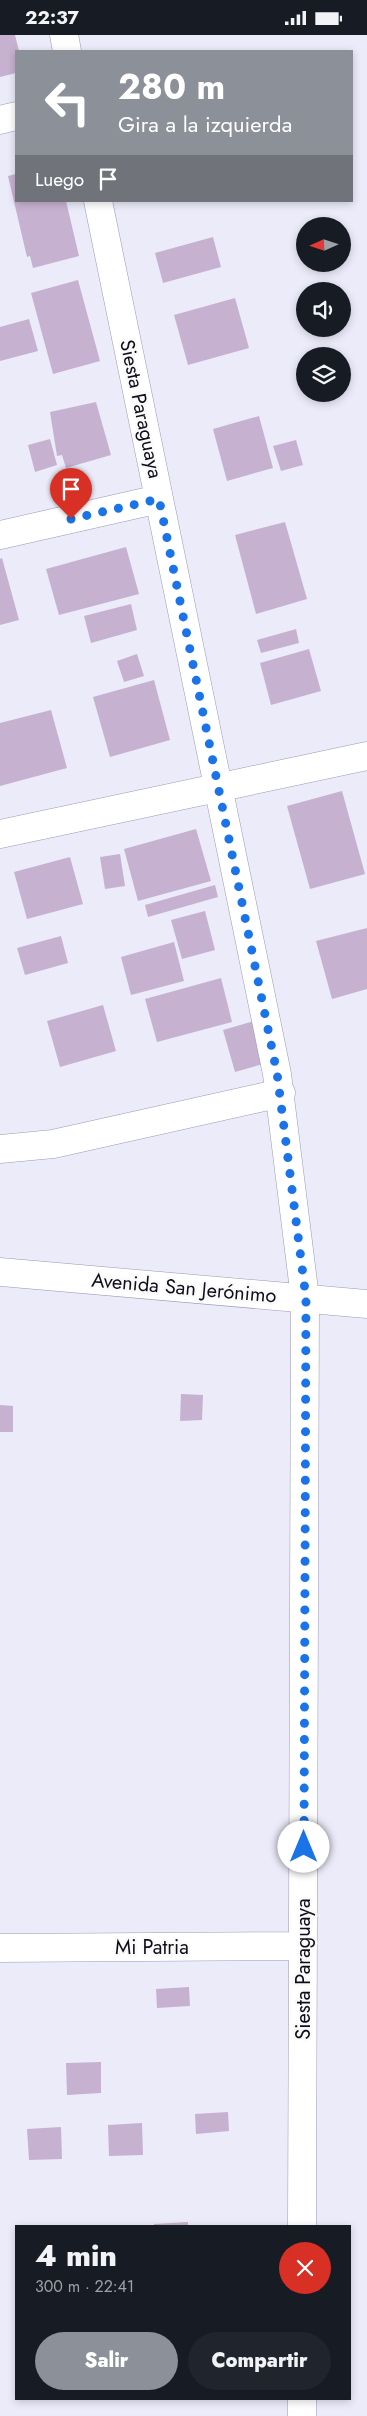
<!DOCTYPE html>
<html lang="es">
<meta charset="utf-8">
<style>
body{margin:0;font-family:Jost,sans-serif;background:#20242c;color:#f1f3f6;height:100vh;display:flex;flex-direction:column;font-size:19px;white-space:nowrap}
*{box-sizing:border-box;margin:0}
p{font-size:16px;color:#9ea1a6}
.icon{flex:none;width:28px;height:28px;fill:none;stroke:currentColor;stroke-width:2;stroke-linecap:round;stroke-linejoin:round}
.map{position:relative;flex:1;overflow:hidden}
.side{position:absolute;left:15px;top:2190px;width:336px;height:175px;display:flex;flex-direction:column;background:#171b24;border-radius:0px;box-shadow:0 2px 8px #0003}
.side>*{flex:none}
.hud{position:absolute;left:15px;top:15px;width:338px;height:152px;border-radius:0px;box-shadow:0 2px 8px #0003;background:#8c9099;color:#fff;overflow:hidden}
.needle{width:32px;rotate:267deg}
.buttons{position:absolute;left:296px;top:182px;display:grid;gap:10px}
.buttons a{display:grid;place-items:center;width:55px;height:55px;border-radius:50%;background:#171b24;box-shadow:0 2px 8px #0003;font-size:25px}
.pin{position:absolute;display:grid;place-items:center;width:42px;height:42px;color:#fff;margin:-51px -21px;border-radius:50% 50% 50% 0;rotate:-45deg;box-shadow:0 0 5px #0007}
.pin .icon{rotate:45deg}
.me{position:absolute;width:55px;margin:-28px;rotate:0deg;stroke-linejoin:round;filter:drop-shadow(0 0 4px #0008)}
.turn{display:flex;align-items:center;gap:18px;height:105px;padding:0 20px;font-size:22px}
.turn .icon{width:65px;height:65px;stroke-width:2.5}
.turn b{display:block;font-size:35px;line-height:42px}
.then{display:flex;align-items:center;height:48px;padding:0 20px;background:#0003;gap:10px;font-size:19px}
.round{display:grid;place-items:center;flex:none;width:52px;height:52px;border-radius:26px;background:#20242c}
.overview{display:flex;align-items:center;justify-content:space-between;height:85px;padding:0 20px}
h1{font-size:30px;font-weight:800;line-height:38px}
.cta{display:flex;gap:10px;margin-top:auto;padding:10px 20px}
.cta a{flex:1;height:58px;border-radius:30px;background:#8c9099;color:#fff;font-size:20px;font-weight:800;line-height:58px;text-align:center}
.cta a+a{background:#20242c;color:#f1f3f6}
.status{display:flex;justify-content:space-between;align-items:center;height:35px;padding:0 25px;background:#171b24;direction:ltr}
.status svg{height:14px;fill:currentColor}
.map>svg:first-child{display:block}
</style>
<div class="status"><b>22:37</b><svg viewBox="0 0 49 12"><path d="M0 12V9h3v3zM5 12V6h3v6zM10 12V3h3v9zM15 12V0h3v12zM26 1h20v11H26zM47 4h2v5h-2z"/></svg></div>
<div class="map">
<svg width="367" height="2381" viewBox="0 0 367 2381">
<rect width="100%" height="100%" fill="#ebebfa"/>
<path fill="#c7b1d0" d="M0,0H15L19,16H16V38L0,42Z
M16,139V166H66L79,221L33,233L30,221L27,222L8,141Z
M213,202L221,232L163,248L155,218Z
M78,245L100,326L53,339L31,258Z
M235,263L249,313L188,330L174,280Z
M29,284L38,316L0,326V292Z
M96,367L111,420L66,433L62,420L57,421L50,377Z
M259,381L273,433L227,446L213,394Z
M50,404L57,430L35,437L28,410Z
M296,405L303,430L281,436L273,411Z
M285,487L307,564L256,579L235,500Z
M126,512L139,559L59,580L46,534Z
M2,523L19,585L0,590V524Z
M131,569L137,595L91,608L84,581Z
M296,594L299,608L261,618L257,605Z
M309,614L321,656L271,670L260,628Z
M137,619L144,641L124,647L117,626Z
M154,645L170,705L110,722L93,662Z
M51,675L67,733L0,751V688Z
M342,756L365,839L310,854L287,771Z
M196,794L211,846L138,866L124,814Z
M120,819L125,851L105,854L100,822Z
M70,822L83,869L27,884L14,837Z
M215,850L218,862L148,882L145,870Z
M205,876L215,915L182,924L171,885Z
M367,893V954L332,964L316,906Z
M61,901L68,928L25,940L17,913Z
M174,907L184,946L131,960L121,922Z
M221,943L232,987L157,1007L145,964Z
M103,970L116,1016L60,1032L47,986Z
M254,986L266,1028L235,1037L223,995Z
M181,1359L203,1360L202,1385L180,1386Z
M0,1370L13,1371V1397H0Z
M189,1952L190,1971L157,1973L156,1954Z
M101,2027V2058L67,2060L66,2028Z
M228,2077L229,2096L196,2099L195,2079Z
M142,2088L143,2120L109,2121L108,2090Z
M61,2092L62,2124L29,2125L27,2094Z
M188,2187V2191H154V2189Z"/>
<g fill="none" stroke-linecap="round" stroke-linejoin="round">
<g stroke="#9999ba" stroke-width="29">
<path id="minor" d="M64,0L67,16
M0,85L16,81
M98,166L277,1039L305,1263L302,2191
M0,500L159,464
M0,799L367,721
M0,1114L53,1109L281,1058
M0,1237L367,1269
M0,1913L303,1911
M302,2381V2364"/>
</g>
<use href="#minor" stroke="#fff" stroke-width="28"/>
</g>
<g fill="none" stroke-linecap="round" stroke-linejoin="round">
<path stroke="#1a73e8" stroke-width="9" stroke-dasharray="0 16.2" d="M71,484L159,464L277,1038L306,1263L304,1812"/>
</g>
<g text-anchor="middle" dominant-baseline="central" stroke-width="5" stroke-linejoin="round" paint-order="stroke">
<g font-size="20" fill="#0e0d19" stroke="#fafafa">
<text transform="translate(141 374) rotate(78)">Siesta Paraguaya</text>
<text transform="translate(184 1253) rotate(5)">Avenida San Jerónimo</text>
<text x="152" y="1912">Mi Patria</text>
<text transform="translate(303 1934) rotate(-90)">Siesta Paraguaya</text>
</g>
</g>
</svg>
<div class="buttons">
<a><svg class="needle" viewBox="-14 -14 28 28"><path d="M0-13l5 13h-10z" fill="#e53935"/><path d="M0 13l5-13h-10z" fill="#9ea1a6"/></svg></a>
<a><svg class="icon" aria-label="sound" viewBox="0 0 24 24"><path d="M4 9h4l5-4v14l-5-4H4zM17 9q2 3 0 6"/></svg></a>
<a><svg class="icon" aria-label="layers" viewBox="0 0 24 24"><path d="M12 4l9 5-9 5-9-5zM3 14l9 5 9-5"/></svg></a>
</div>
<div class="pin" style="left:71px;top:484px;background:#d93025"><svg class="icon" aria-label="arrive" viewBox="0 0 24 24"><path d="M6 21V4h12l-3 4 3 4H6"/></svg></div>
<svg class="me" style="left:304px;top:1812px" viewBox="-20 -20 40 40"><circle r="19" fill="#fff"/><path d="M0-13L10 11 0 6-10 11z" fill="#1a73e8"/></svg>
<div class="hud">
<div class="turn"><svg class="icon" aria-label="left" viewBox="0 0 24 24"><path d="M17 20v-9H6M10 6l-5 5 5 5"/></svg><div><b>280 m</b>Gira a la izquierda</div></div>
<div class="then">Luego<svg class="icon" aria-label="arrive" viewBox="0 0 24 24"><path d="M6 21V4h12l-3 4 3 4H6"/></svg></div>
</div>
<section class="side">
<div class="overview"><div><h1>4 min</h1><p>300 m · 22:41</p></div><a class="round" style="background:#d93025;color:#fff"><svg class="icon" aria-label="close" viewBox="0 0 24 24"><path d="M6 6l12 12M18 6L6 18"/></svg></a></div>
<div class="cta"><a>Salir</a><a>Compartir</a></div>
</section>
</div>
